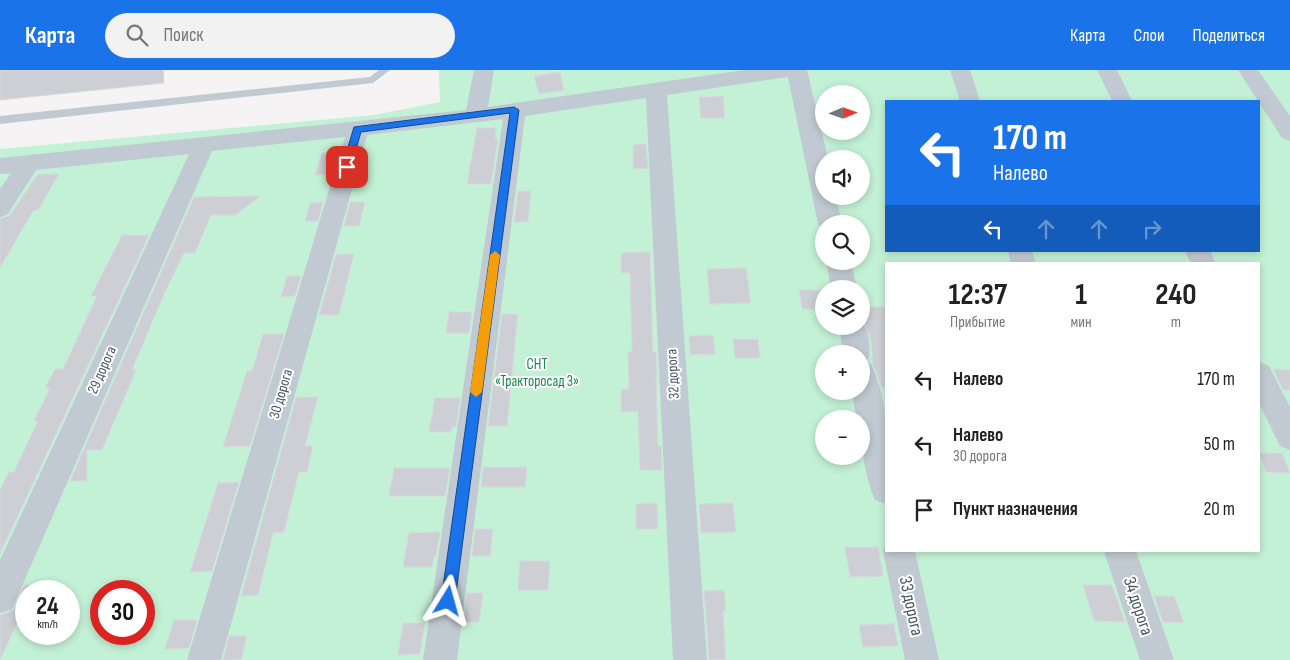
<!DOCTYPE html>
<html lang="ru">
<meta charset="utf-8">
<style>
body{margin:0;font-family:"Sofia Sans Condensed",sans-serif;background:#f2f2f2;color:#222;height:100vh;display:flex;flex-direction:column;font-size:19px;white-space:nowrap}
*{box-sizing:border-box;margin:0}
p{font-size:16px;color:#767676}
.icon{flex:none;width:28px;height:28px;fill:none;stroke:currentColor;stroke-width:2;stroke-linecap:round;stroke-linejoin:round}
.map{position:relative;flex:1;overflow:hidden}
.drawer{position:absolute;left:885px;top:192px;width:375px;height:290px;display:flex;flex-direction:column;background:#fff;border-radius:0px;box-shadow:0 2px 8px #0003}
.drawer>*{flex:none}
.banner{position:absolute;left:885px;top:30px;width:375px;height:152px;border-radius:0px;box-shadow:0 2px 8px #0003;background:#1a73e8;color:#fff;overflow:hidden}
.needle{width:32px;rotate:88deg}
.tools{position:absolute;left:815px;top:15px;display:grid;gap:10px}
.tools a{display:grid;place-items:center;width:55px;height:55px;border-radius:50%;background:#fff;box-shadow:0 2px 8px #0003;font-size:25px}
.speed{position:absolute;left:15px;top:510px;display:flex;gap:10px;font-size:25px;font-weight:700;text-align:center}
.speed>*{display:grid;place-content:center;width:65px;height:65px;border-radius:50%;background:#fff;box-shadow:0 2px 8px #0003;line-height:1}
.speed small{font-size:12px;font-weight:400}
.speed .limit{border:8px solid #d22;background:#fff;color:#111}
.pin{position:absolute;display:grid;place-items:center;width:42px;height:42px;color:#fff;margin:-21px;border-radius:10px;box-shadow:0 2px 8px #0006}
.me{position:absolute;width:55px;margin:-28px;rotate:8deg;stroke-linejoin:round;filter:drop-shadow(0 0 4px #0008)}
.turn{display:flex;align-items:center;gap:18px;height:105px;padding:0 25px;font-size:22px}
.turn .icon{width:65px;height:65px;stroke-width:2.5}
.turn b{display:block;font-size:35px;line-height:42px}
.lanes{display:flex;align-items:center;height:48px;padding:0 25px;background:#0003;justify-content:center;gap:25px;direction:ltr}
.lanes .off{opacity:.35}
.eta{display:flex;justify-content:space-evenly;align-items:center;height:85px;text-align:center}
.eta b{font-size:30px;font-weight:700;line-height:35px}
ul{padding:0;list-style:none}
li{display:flex;align-items:center;gap:15px;height:65px;padding:0 25px}
li div{flex:1}
li b{display:block;font-size:19px}
li em{font-style:normal}
header{display:flex;align-items:center;gap:30px;box-sizing:border-box;height:70px;padding:0 25px;background:#1a73e8;color:#fff}
header strong{font-size:24px}
nav{display:flex;gap:28px;margin-inline-start:auto;font-size:18px}
.search{width:350px;height:45px;background:#f2f2f2;display:flex;align-items:center;gap:12px;box-sizing:border-box;padding:0 18px;border-radius:28px;color:#767676;font-size:19px}
.map>svg:first-child{display:block}
</style>
<header>
<strong>Карта</strong>
<div class="search"><svg class="icon" aria-label="search" viewBox="0 0 24 24"><circle cx="10" cy="10" r="6"/><path d="M15 15l6 6"/></svg>Поиск</div>
<nav><a>Карта</a><a>Слои</a><a>Поделиться</a></nav>
</header>
<div class="map">
<svg width="1290" height="590" viewBox="0 0 1290 590">
<rect width="100%" height="100%" fill="#f5f3f3"/>
<path fill="#c3f1d5" fill-rule="evenodd" d="M439,0H1290V590H0V79L374,45L440,32ZM824,24H861V61H824ZM886,31H1259V181H886ZM824,89H861V126H824ZM824,154H861V191H824ZM886,194H1259V481H886ZM824,219H861V256H824ZM824,284H861V321H824ZM824,349H861V386H824ZM26,521H69V564H26ZM101,521H144V564H101Z"/>
<path fill="#cdcfd5" stroke="#d7d9de" d="M0,0H163L164,13L0,30Z
M560,2L564,20L539,24L534,6Z
M723,26L725,48H701L699,27Z
M477,58H496L495,69H498L491,114H467Z
M646,74L648,98L633,99V75Z
M338,82L332,104L315,105L322,83Z
M38,104H59L38,140L33,141L0,198V149L10,145Z
M518,121H531L528,152H514Z
M260,126L236,145H211L195,183H184L164,224L132,300H136L102,380H87V411H70L194,127Z
M323,132L318,151H305L310,133Z
M350,132H365L359,156H344Z
M122,165H149L0,484V420L9,402H14L38,351H34L50,318H45L55,299H63L97,226H91Z
M650,182L653,282H656L657,306H656L658,376H661L662,400H640L638,341L621,342V319H629L628,282H632L630,203H621V183Z
M354,184L339,245H319L336,185Z
M746,198L751,233L710,234L707,199Z
M287,206H301L295,226L281,227Z
M799,220H824V239H802Z
M861,237H886V317L882,318L873,294L871,270L861,246Z
M449,242H472L469,263H446Z
M502,244H518L507,356H488Z
M263,264H284L250,376L223,377L247,301H252Z
M713,265L715,284L690,285L689,266Z
M733,269H758L760,288H735Z
M1273,299L1290,300V320H1283Z
M296,327H318L305,376H313L307,402H299L284,462L273,463L258,525L241,526Z
M435,328H460L456,357H452L451,362H429Z
M1259,383H1282L1290,403L1266,402Z
M483,397H527L525,417H481Z
M394,398H450L445,426H389Z
M239,412L212,501L190,502L218,413Z
M657,433L658,459H636V434Z
M733,433L736,462L701,463L699,434Z
M475,459H493L490,486H472Z
M440,462L436,486H434L432,497H403L409,463Z
M845,477H878L883,506L850,507Z
M520,491H550L548,520H518Z
M24,515H35L32,521H26V534L0,590V545L14,540Z
M1083,515H1112L1125,552L1094,551Z
M724,520L726,541H723L726,590H709L704,521Z
M467,523H483L479,552H464Z
M1154,526H1174L1184,553L1163,552Z
M174,550H197L189,578L165,579Z
M403,553H425L420,584L398,585Z
M894,554L898,576L863,577L859,555Z
M229,566H247L241,590H223Z"/>
<g fill="none" stroke-linecap="round" stroke-linejoin="round">
<path fill="#c1cad2" fill-rule="evenodd" d="M379,0H390L373,13L0,54V46L370,7Z"/>
<path fill="#c1cad2" fill-rule="evenodd" d="M474,0H494L488,37L745,0H807L828,89H824V126H836L842,154H824V161L818,154L788,7L667,25L707,590H673L646,28L525,46L457,590H423L503,49L367,65L221,590H187L345,67L212,81L12,539L0,543V490L189,84L36,100L8,144L0,147V119L11,103L0,104V88L466,40Z
M950,0H970L980,31H960Z
M1097,0H1117L1132,31H1112Z
M1238,0H1258L1290,46V71L1282,68Z
M1008,181H1032L1036,194H1011Z
M1185,181H1210L1216,194H1191Z
M826,191H851L857,219H831Z
M861,248C868,261 873,279 867,292L871,294C891,335 889,390 886,434L875,430C864,405 861,376 861,349H857L851,321H861V284H843L839,256H861Z
M1259,292L1269,296L1290,337V380L1280,376L1259,333Z
M886,473V481H915L939,590H905L883,481Z
M1104,481H1136L1174,590H1140Z"/>
</g>
<path fill="#1a73e8" stroke="#114b97" d="M514,37L519,40L455,531L453,536L448,538L443,536L441,531L510,43L361,62L351,97L347,100L342,97L354,57Z"/>
<path fill="#f59e0b" d="M495,181L500,185L482,322L476,327L470,322L490,185Z"/>
<g text-anchor="middle" dominant-baseline="central" stroke-width="4" stroke-linejoin="round" paint-order="stroke">
<g font-size="15" fill="#17864f" stroke="#fff">
<text x="537" y="294">СНТ<tspan x="537" dy="17">«Тракторосад 3»</tspan></text>
</g>
<g font-size="15" fill="#4a5661" stroke="#fff">
<text transform="translate(102 300) rotate(-66)">29 дорога</text>
<text transform="translate(673 304) rotate(-93)">32 дорога</text>
<text transform="translate(281 324) rotate(-74)">30 дорога</text>
</g>
<g font-size="18" fill="#4a5661" stroke="#fff">
<text transform="translate(911 536) rotate(78)">33 дорога</text>
<text transform="translate(1138 536) rotate(72)">34 дорога</text>
</g>
</g>
</svg>
<div class="tools">
<a><svg class="needle" viewBox="-14 -14 28 28"><path d="M0-13l5 13h-10z" fill="#e53935"/><path d="M0 13l5-13h-10z" fill="#767676"/></svg></a>
<a><svg class="icon" aria-label="sound" viewBox="0 0 24 24"><path d="M4 9h4l5-4v14l-5-4H4zM17 9q2 3 0 6"/></svg></a>
<a><svg class="icon" aria-label="search" viewBox="0 0 24 24"><circle cx="10" cy="10" r="6"/><path d="M15 15l6 6"/></svg></a>
<a><svg class="icon" aria-label="layers" viewBox="0 0 24 24"><path d="M12 4l9 5-9 5-9-5zM3 14l9 5 9-5"/></svg></a>
<a>+</a>
<a>−</a>
</div>
<div class="speed"><div>24<small>km/h</small></div><div class="limit">30</div></div>
<div class="pin" style="left:347px;top:97px;background:#d93025"><svg class="icon" aria-label="arrive" viewBox="0 0 24 24"><path d="M6 21V4h12l-3 4 3 4H6"/></svg></div>
<svg class="me" style="left:448px;top:531px" viewBox="-20 -20 40 40"><path d="M0-17L14 15 0 8-14 15z" fill="#1a73e8" stroke="#fff" stroke-width="4"/></svg>
<div class="banner">
<div class="turn"><svg class="icon" aria-label="left" viewBox="0 0 24 24"><path d="M17 20v-9H6M10 6l-5 5 5 5"/></svg><div><b>170 m</b>Налево</div></div>
<div class="lanes"><svg class="icon" aria-label="left" viewBox="0 0 24 24"><path d="M17 20v-9H6M10 6l-5 5 5 5"/></svg><svg class="icon off" aria-label="ahead" viewBox="0 0 24 24"><path d="M12 20V5M6 11l6-6 6 6"/></svg><svg class="icon off" aria-label="ahead" viewBox="0 0 24 24"><path d="M12 20V5M6 11l6-6 6 6"/></svg><svg class="icon off" aria-label="right" viewBox="0 0 24 24"><path d="M7 20v-9h11M14 6l5 5-5 5"/></svg></div>
</div>
<section class="drawer">
<div class="eta">
<div><b>12:37</b><p>Прибытие</p></div>
<div><b>1</b><p>мин</p></div>
<div><b>240</b><p>m</p></div>
</div>
<ul>
<li><svg class="icon" aria-label="left" viewBox="0 0 24 24"><path d="M17 20v-9H6M10 6l-5 5 5 5"/></svg><div><b>Налево</b></div><em>170 m</em></li>
<li><svg class="icon" aria-label="left" viewBox="0 0 24 24"><path d="M17 20v-9H6M10 6l-5 5 5 5"/></svg><div><b>Налево</b><p>30 дорога</p></div><em>50 m</em></li>
<li><svg class="icon" aria-label="arrive" viewBox="0 0 24 24"><path d="M6 21V4h12l-3 4 3 4H6"/></svg><div><b>Пункт назначения</b></div><em>20 m</em></li>
</ul>
</section>
</div>
